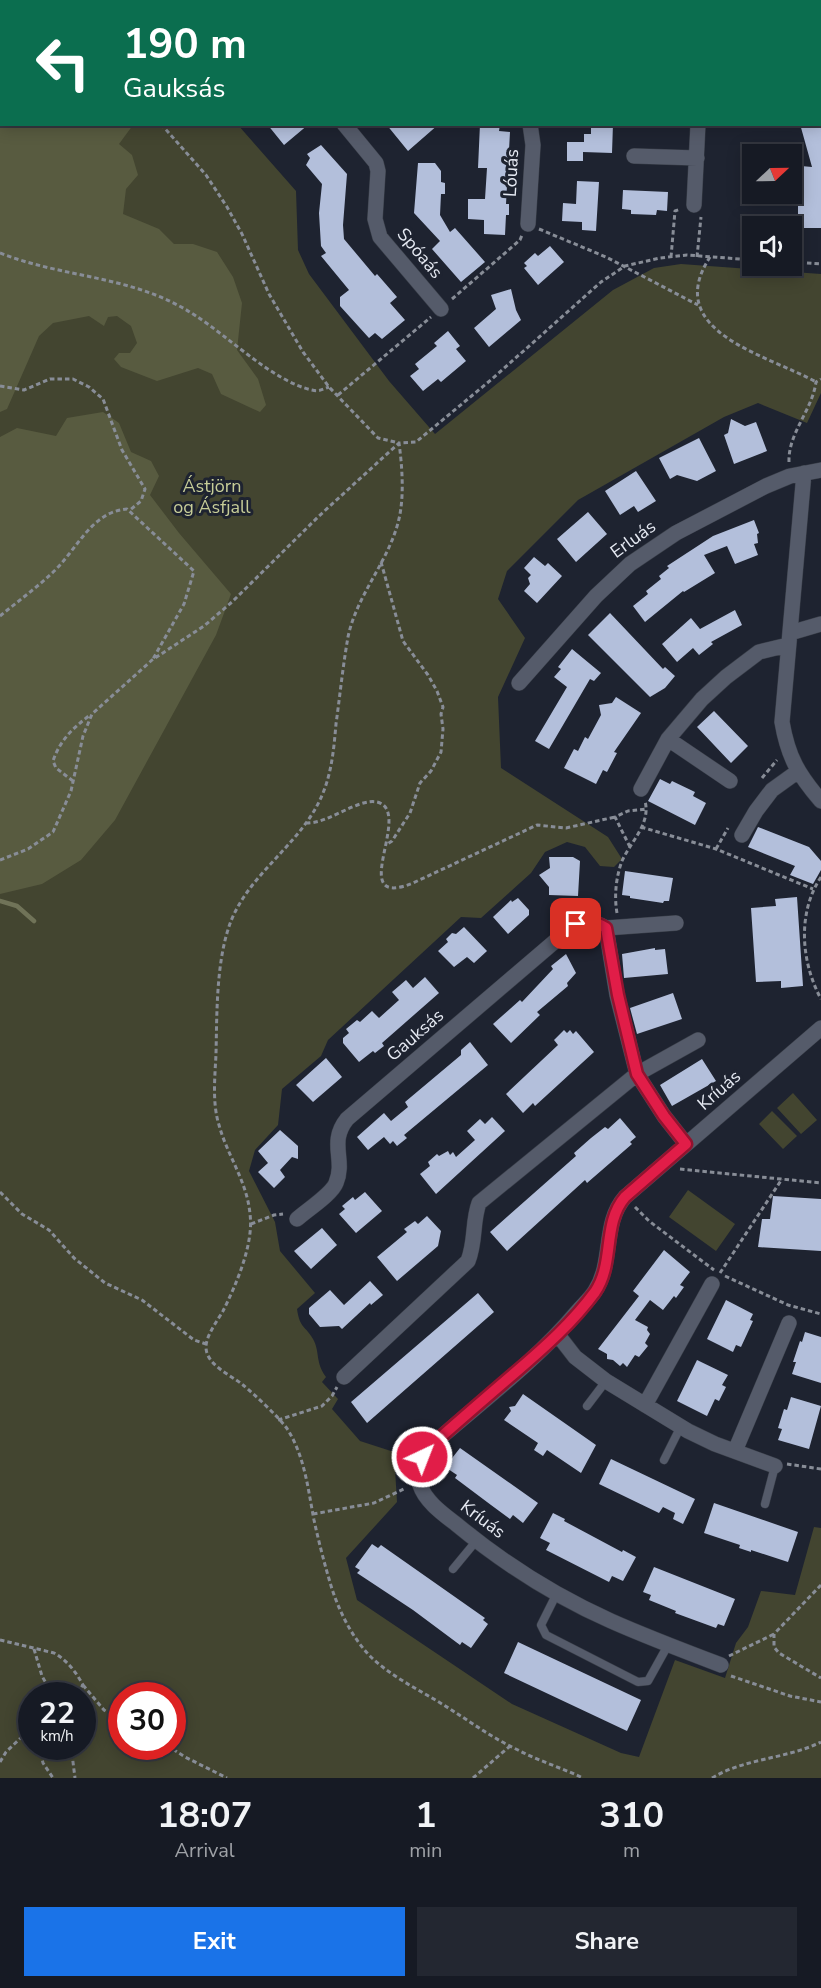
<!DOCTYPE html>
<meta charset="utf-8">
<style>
body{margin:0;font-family:"Nunito Sans",sans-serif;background:#232731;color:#f1f3f6;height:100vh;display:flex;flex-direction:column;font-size:22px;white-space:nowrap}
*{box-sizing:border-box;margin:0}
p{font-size:20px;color:#9ea1a6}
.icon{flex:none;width:33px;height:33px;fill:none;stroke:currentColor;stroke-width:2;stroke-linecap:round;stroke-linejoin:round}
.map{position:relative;height:1778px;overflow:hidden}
.drawer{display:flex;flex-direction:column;background:#161a24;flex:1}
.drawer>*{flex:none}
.guide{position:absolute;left:0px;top:0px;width:822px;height:126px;box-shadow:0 3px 15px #0003,0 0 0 2px #353841;background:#0b6e4f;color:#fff;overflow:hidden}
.needle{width:39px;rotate:68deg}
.buttons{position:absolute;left:742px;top:144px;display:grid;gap:12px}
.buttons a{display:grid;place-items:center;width:60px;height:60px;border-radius:0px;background:#161a24;box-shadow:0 3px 15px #0003,0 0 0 2px #353841;font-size:30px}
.speed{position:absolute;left:18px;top:1682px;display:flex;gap:12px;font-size:30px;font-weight:700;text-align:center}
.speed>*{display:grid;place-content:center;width:78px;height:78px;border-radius:50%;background:#161a24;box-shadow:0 3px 15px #0003,0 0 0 2px #353841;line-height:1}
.speed small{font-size:15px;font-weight:400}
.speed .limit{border:9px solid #d22;background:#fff;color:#111}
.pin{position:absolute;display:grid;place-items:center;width:51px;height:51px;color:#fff;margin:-26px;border-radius:12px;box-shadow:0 3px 9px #0006}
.me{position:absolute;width:66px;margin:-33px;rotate:43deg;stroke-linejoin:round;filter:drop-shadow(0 0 4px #0008)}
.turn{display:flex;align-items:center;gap:21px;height:126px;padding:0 24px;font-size:27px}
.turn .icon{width:78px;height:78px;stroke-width:2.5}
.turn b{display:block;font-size:42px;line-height:51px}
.eta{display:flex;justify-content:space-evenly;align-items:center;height:102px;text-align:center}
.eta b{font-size:36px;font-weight:700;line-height:42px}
.button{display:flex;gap:12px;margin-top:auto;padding:12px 24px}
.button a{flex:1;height:69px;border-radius:0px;background:#1a73e8;color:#fff;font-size:24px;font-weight:700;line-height:69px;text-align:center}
.button a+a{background:#232731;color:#f1f3f6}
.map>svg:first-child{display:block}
</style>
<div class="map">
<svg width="821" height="1778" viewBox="0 0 821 1778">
<rect width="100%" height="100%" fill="#1e2330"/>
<path fill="#434530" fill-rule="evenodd" d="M0,0L2,124L238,125L296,191L298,250L309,274L389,381L435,434L613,290L654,268L681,264L821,274V393L807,423L758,403L724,417L578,500L507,571L498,599L525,638L498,697L501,768L608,837L622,859L614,867L600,866L585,847L567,842L545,852L531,873L481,918L461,917L328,1040L321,1056L282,1089L278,1125L255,1150L249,1171L275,1222L280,1251L315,1293L297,1309C300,1329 305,1325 313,1339C320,1351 315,1362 326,1377L322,1382L338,1399L332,1409L360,1441L394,1452L397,1502L346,1558L357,1600L512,1704L621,1753L639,1757L675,1660L725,1678L736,1643L748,1627L761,1591L795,1595L814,1527L821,1528V1778H0ZM32,1695H82V1746H32ZM122,1695H172V1746H122Z
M793,1093L817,1120L801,1134L777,1108Z
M772,1111L797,1136L783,1149L759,1124Z
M688,1190L735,1224L716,1251L669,1217Z"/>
<path fill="#585b40" d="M0,0L130,1L2,2V124L133,125L119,144L132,155L138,175L126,189L123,214L159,229L174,244H193L217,252L233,277L242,303L237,350L258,379L266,405L260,412L221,394L212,374L198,368L157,381L121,367L114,359L119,353H130L137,343L131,326L117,316L108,317L104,326L89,316L53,323L39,336L7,409L0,412Z
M103,412L119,423L131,452L151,461L159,476L150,495L179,533L231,594L216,635L115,820L81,860L42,884L0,894V437L17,428L56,436L67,418Z"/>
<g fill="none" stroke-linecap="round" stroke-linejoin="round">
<path stroke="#707358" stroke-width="4.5" d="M0,901L17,906L34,921"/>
</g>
<path fill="#b3bfdb" d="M267,124H309L284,145Z
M386,124H439L408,151Z
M480,124H500L499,131L510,132L506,204H509V215H506L505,235L484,234V220L468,219V199H485L487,168H478Z
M591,124H613L612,153L583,152V161H567V142H584V134H591Z
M800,124H821V228H798V189L801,166L812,167Z
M321,145L347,174L343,225L344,239L375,276L377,274L397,297L390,303L405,320L382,339L375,333L369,338L340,306V297L349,290L321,256L326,253L321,246L319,213L322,184L306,165L310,158L307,154Z
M418,163H435L441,171V182L445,183V194H441L440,215L450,232L455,228L485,262L461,282L432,249L440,241L414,213Z
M577,181L599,182L596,231L582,230V222L562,221L563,203L576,204Z
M623,190L668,192L667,211L657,210L656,215L631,214V210L622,209Z
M550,246L564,262L538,285L524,268L527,266L524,263L535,253L538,256Z
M511,289L516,310L521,320L489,347L474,328L496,309L491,295Z
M448,331L460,346L456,349L466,361L441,382L438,379L423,391L410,376L419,369L415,364L437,346L434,343Z
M731,419L745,426L756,422L767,451L734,464L724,435L728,433Z
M699,438L716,471L697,481L677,475L670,479L659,458Z
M636,471L656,501L638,512L634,506L620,515L605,491Z
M588,512L607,534L576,562L557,539Z
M754,520L759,533L757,534L758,543L754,544L758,555L735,564L727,546L704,555L715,573L684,592L683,591L645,622L633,606L648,594L646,591L661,579L659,576L669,568L667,566L713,536Z
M534,557L545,566L548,563L562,576L537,603L524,591L530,584L528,578L531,575L524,568Z
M735,610L742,625L711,642L713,644L699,655L693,648L677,662L662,644L691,618L700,629Z
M610,613L663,669L665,667L675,676L665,688L650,697L588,635Z
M572,649L601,673L594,681L590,679L549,749L535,741L567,687L554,677L561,669L558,667Z
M616,697L641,713L614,752L617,753L607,772L603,770L596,784L564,768L574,749L578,751L585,737L588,739L601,715L599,705L612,703Z
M714,711L748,746L731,763L697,727Z
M660,779L670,784L672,781L695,792L693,796L706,803L695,825L648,801Z
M758,827L809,847L821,861V870L813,884L790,875L795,866L748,847Z
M549,857H573L580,861L578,896L549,895V887L539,875L550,868Z
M625,871L673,878L669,901H664L663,903L630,898V896L622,895Z
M797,897L803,986L781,988V981L756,982L751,908L776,906L775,899Z
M518,898L529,910V915L508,934L493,917L511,900L512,902Z
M464,927L487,951L474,963L467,957L454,967L438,951L448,942L446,939L452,933L456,934Z
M655,948V950L665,949L668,974L624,978L622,954Z
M566,954L576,973L567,983L568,986L537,1012L540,1015L511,1043L493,1024L520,1000L522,1002L553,969L551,966Z
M425,977L439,993L382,1043L384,1046L375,1053L373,1051L359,1062L343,1043V1038L349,1033L346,1029L357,1020L360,1022L372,1011L379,1018L399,1000L392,992L406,980L413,988Z
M673,993L682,1019L637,1034L630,1008Z
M564,1030L567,1033L570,1030L573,1034L576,1031L594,1052L535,1106L533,1103L523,1113L506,1094L558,1045L554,1040Z
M470,1042L488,1065L404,1135L407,1138L397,1146L393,1141L390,1144L384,1137L368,1150L357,1137L384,1113L391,1121L408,1107L405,1102L461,1055V1050Z
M326,1058L342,1077L313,1102L296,1085Z
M702,1059L716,1081L672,1106L660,1085Z
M492,1117L505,1131L436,1194L420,1174L430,1166L428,1162L437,1154L439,1156L448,1151L450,1155L453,1152L456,1157L475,1140L467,1131L480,1119L485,1124Z
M620,1118L636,1137L630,1142L632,1144L587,1183L585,1180L507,1251L490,1232L576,1156L574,1153L591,1138L605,1127L608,1129Z
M280,1130L298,1146V1159L292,1157L280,1170L285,1177L274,1188L258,1172L268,1163L258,1151Z
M365,1192L382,1211L356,1233L339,1214L345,1209L342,1206L353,1197L355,1200Z
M773,1196L821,1199V1251L758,1247L762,1219H770Z
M427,1216L441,1231L438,1246L397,1281L377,1257L407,1232L404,1229L415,1221L418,1224Z
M322,1228L337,1245L311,1269L294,1251Z
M664,1250L690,1272L680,1285L684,1287L676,1298L674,1296L663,1310L650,1300L635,1320L648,1327L647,1330L650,1334L645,1343L648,1346L639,1357L635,1355L627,1367L623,1363L620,1366L613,1360L607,1359V1354L598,1349L639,1296L633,1291Z
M370,1281L383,1295L371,1305L370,1303L342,1329L339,1326L320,1327L309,1314V1308L330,1290L344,1305Z
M478,1293L494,1312L367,1423L351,1402Z
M726,1300L753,1314L750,1320L753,1321L741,1347L736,1345L733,1352L707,1339Z
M805,1332L821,1337V1383L792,1374L796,1362H793L800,1341L802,1342Z
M697,1360L728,1375L722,1385L726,1387L719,1401L715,1399L707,1416L677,1401Z
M523,1394L596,1445L581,1473L547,1450L543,1456L534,1450L538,1443L504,1420L511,1411L509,1407L515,1406Z
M791,1397L821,1406L809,1449L778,1440L782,1429L778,1428L784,1409L787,1410Z
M460,1448L538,1503L523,1523L513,1515L510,1519L491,1505L455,1478L457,1475L445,1467Z
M611,1459L695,1499L683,1524L673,1519L675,1513L663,1507L659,1513L599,1484Z
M714,1503L798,1532L788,1562L751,1550V1552L739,1548L740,1545L704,1533Z
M553,1513L565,1519L564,1521L622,1552L623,1550L636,1557L623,1581L612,1576L609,1582L546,1550L550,1543L540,1538Z
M372,1544L378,1548L381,1545L485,1618L483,1620L488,1624L471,1648L462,1642L460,1645L413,1610L357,1573L360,1570L355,1567Z
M654,1567L735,1599L724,1626L718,1624L716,1628L675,1613L676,1611L649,1600L651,1595L643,1592Z
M518,1642L641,1700L627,1731L504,1673Z"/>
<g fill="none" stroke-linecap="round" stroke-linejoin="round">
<g stroke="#393e48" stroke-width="9">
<path id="service" d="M587,1406L606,1381
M664,1460L681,1426
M765,1504L775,1466
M453,1569L477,1540
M557,1593L541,1625L546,1635L638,1682L648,1681L668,1645"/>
</g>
<g stroke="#393e48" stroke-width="16">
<path id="minor" d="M235,0L237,2
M424,0L425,2
M633,0L634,2
M362,2L364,0
M564,2L566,0
M648,2L650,0
M344,124L376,163L378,171L375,219L380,237L441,309
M634,156L697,158
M694,205L698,124
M528,224L533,145L530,124
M804,473L782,722C788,757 798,774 821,801
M790,633L821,624
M519,683L596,596L630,564L676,533L766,486L790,476L821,470
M668,739L730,781
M641,789L668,739L702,699L726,677L759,652L788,645
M742,835L756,811L772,790L797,772
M606,928L617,995L637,1074L664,1116L686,1144
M297,1219C307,1210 332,1194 336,1183C346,1159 328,1143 347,1119L567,931C581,920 591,919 606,928L676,923
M558,1335L575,1357L606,1381L688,1431L715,1444L775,1466
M344,1377L468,1261C476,1241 472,1222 479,1203L637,1074L698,1040
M645,1405L712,1284
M735,1451L789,1323
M721,1665C684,1651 647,1637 611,1621C557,1597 502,1562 456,1524C443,1514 425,1501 420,1485C415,1468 423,1456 433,1444C482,1401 536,1361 577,1312C583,1305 591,1298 595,1291C614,1262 602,1223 625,1197L821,1028"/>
</g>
<path stroke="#888d97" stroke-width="3" stroke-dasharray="4.5 3" stroke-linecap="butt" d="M57,0L58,2
M196,2L198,0
M258,2L260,0
M782,2L784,0
M161,124L206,175L227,207L242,234L269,294L303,352L329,387L378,438L399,443C402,465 404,492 400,514C392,558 357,593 348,637C343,665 340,695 336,724C334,747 332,771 323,793C303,843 251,871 231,921C216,960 217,1012 216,1054C215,1076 212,1103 219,1125C227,1155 247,1181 250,1214C254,1244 236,1285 223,1311C217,1321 206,1336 206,1347C206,1365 231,1375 243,1385C256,1396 279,1417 288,1430C305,1458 308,1489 314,1520C319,1543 325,1566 332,1589C340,1613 353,1639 371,1657C394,1679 424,1692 450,1709C472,1723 494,1739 518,1750C539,1761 562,1768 583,1778
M539,229L606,257L698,305
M0,253C66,279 135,275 196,316C229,337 274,382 312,390C319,392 323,389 329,387
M671,257L675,211L681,209
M697,257L701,217
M710,257C661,332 768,355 816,382
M792,262L821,264
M452,299L520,240L522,235
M0,386L24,390L50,379H73L89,387L103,399L122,450L145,489L141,501L130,510
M338,395L431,317
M789,462C788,433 812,411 816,382L821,379
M381,562L403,641L428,675L437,691L443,707L441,714L443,729L441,752L431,771L420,783L410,813L392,841L386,845
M0,616C17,602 35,589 51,574C77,551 90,512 127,509L194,571L184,604L153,659
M762,778L777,760
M73,781L56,768L53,761C60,740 73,728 90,715
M306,823C328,824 358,798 377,802C415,811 344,911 413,883L537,825L566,828L615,817
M641,827L716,849L813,889
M630,847L615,817L628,811L647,809
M716,849L728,828
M0,860L28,849L53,832L71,791L83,736L92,714L152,660L204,626L232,602L319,516L399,443L416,442L492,379L601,282L625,266L660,258L687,255L753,260
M821,877C797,913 801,962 821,999
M617,913C614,896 616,877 622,861C631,841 651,824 645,801
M680,1169L821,1183
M0,1192L22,1214L49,1230L74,1258L105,1283L142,1300L194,1340L206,1344
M635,1207L649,1221L714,1270
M251,1224L274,1215L283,1214
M720,1273L782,1179
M725,1276L788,1305L821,1314
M278,1420L322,1406L332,1396L337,1387
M787,1464L821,1469
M313,1514L374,1503L406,1488
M821,1585L774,1634V1647L779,1653L821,1678
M0,1640L54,1653C67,1660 76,1672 83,1685L75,1695
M34,1649L42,1676L47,1685L44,1695
M729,1656L774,1634
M731,1676L790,1696L821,1702
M83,1685L104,1710L122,1722
M39,1746L43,1763L53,1778
M71,1746L75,1778
M159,1746H168L185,1757L227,1778
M0,1762L6,1752L32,1727
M473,1778L510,1746
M712,1778C745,1758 787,1759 821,1742"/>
<use href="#service" stroke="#555b6a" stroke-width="8"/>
<use href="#minor" stroke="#555b6a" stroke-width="15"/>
</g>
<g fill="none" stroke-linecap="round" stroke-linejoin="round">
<g stroke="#92132f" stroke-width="15">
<path id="route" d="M422,1457L433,1444C461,1419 489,1395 517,1371C545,1347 573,1322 595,1292C615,1263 602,1224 625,1197L686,1144L664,1116L637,1074L618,995L606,928C595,921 589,920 576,924"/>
</g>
<use href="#route" stroke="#e11d48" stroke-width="10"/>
</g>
<g text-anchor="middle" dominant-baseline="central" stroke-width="6" stroke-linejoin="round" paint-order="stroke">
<g font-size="18" fill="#e6eaf3" stroke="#1e2330">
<text transform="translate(511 173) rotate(-87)">Lóuás</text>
<text transform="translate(420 253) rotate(50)">Spóaás</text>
<text transform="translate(633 539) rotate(-36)">Erluás</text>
<text transform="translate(415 1035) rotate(-41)">Gauksás</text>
<text transform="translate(719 1090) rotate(-41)">Kríuás</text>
<text transform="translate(483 1519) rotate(37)">Kríuás</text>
</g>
<g font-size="18" fill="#c7cd98" stroke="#1e2330">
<text x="212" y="486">Ástjörn<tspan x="212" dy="21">og Ásfjall</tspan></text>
</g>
</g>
</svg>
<div class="buttons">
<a><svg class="needle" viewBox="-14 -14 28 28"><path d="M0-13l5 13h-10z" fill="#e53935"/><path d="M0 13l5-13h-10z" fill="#9ea1a6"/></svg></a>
<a><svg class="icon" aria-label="sound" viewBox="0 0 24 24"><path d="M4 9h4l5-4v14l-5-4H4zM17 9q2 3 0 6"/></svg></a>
</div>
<div class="speed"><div>22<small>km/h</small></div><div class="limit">30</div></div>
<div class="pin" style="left:576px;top:924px;background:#d93025"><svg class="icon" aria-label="arrive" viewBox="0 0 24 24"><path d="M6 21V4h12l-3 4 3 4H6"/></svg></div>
<svg class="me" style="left:422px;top:1457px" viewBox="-20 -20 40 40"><circle r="17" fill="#e11d48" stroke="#fff" stroke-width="3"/><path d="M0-11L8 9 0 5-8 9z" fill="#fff"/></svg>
<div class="guide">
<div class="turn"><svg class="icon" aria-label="left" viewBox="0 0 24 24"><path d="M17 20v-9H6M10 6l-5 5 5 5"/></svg><div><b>190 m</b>Gauksás</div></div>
</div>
</div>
<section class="drawer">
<div class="eta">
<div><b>18:07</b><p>Arrival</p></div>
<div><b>1</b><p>min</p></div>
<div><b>310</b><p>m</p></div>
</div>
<div class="button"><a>Exit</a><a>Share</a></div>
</section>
